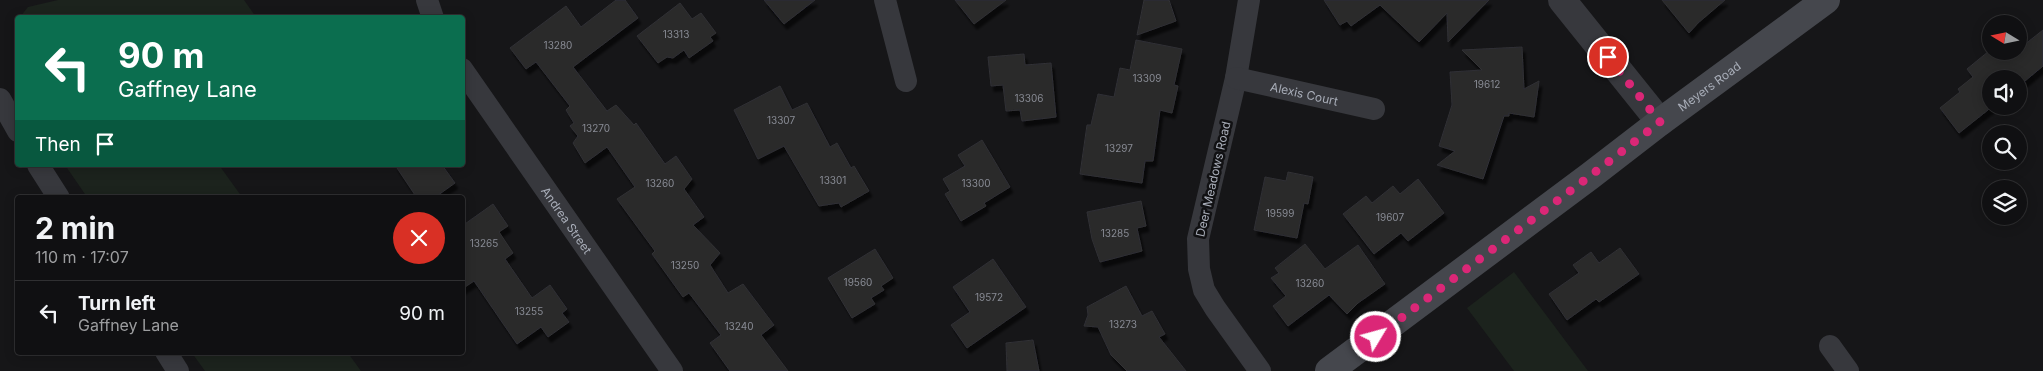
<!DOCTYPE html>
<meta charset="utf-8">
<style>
body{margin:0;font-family:Inter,sans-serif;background:#1e1e20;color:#f1f3f6;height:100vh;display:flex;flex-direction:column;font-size:19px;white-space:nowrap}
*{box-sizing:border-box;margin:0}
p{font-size:16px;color:#9c9d9f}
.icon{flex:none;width:28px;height:28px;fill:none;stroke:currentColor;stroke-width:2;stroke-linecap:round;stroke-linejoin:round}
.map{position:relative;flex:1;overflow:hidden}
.drawer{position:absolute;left:15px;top:195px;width:450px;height:160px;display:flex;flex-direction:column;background:#101012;border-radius:5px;box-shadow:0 2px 12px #0003,0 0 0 1px #303032}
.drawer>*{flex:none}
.hud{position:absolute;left:15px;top:15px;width:450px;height:152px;border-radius:5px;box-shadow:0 2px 12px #0003,0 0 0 1px #303032;background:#0b6e4f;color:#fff;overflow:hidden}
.needle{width:32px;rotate:280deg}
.controls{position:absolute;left:1982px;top:15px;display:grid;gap:10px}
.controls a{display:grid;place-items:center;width:45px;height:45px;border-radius:50%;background:#101012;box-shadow:0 2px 12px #0003,0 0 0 1px #303032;font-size:25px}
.pin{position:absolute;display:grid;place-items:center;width:42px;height:42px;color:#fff;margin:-21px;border:2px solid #fff;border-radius:50%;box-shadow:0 1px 5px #0007}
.me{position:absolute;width:55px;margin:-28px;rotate:53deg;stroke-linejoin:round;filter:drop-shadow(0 0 4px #0008)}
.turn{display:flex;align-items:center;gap:18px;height:105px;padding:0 20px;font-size:22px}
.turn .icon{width:65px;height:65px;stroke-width:2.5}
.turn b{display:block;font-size:35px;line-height:42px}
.then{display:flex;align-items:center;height:48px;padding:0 20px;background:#0003;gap:10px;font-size:19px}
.round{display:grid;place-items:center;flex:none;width:52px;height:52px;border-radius:26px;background:#1e1e20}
.head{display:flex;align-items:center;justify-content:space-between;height:85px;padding:0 20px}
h1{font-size:30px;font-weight:700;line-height:38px}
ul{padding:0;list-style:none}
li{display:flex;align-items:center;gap:15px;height:65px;padding:0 20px;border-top:1px solid #303032}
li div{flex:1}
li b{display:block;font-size:19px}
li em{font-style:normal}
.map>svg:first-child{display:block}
</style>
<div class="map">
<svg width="2043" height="371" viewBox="0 0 2043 371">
<defs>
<filter id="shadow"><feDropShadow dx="3" dy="5.5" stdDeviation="1" flood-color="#0009"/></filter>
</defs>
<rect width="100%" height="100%" fill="#161618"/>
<path fill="#1c231d" d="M58,0H244L256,17H20L28,7Z
M65,165H219L242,197H87Z
M1514,272L1588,371H1514L1467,308Z
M192,353H348L361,371H205Z"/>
<path fill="#29292c" stroke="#303034" filter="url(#shadow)" d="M616,0H625L638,18L573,67L607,111L616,105L634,125L636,123L665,164L676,156L692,179L684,189L704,217L693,225L720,253L710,265L728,293L743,284L774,325L761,335L788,371H730L710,343L721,335L689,293L683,297L652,254L655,251L617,199L635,187L607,147L585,163L573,143L578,136L570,126L574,123L566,110L570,106L536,62L526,69L510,48L566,6L581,27Z
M764,0H815L784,24Z
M955,0H1006L974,24Z
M1144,0H1169L1176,21L1137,35Z
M1324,0H1489L1448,42L1447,13L1419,42L1380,5L1351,26L1347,21L1340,25Z
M1662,0H1725L1698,23L1689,33Z
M680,3L692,19L701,13L716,33L710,37L713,41L689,58L684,50L673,58L667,57L658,63L637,36Z
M2043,30V66L2019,86V79H1991V106H1993L1959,133L1940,108L1960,92L1958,89L1973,77L1967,69L1989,51H2019V49Z
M1136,40L1182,49L1174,85L1178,86L1172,113L1160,110L1153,161H1145L1142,183L1080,174L1087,125H1091L1098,94L1114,97L1120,68L1130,70Z
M1522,47L1524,89L1539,81L1534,117L1509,113V116H1504L1483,179L1437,165L1455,151L1439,146L1452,105L1450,72L1482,70L1462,50Z
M1024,54L1025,65L1051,63L1056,117L1022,121L1020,110L1006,111L1003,85L991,86L988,57Z
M780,86L792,110L807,103L830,147L837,143L851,168L854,166L869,191L841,207L839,203L819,206L784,146L758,159L734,110Z
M982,140L1010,187L984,203L986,206L961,221L945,194L950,191L943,179L965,166L958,155Z
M395,165H442L455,183L434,198H417Z
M1288,172L1313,177L1308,204L1304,203L1297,238L1254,230L1265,177L1286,181Z
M1418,179L1444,213L1408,241L1401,233L1374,254L1343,214L1366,196L1372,203L1393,186L1400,194Z
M1141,201L1146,226L1137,228L1142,251L1100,262L1092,239L1087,212Z
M493,204L508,226L499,232L513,253L505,259L532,298L550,285L567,309L562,313L569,322L548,337L541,327L517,344L474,281L462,289V226Z
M1305,244L1325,269L1358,245L1385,284L1358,303L1347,314L1329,295L1288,326L1273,306L1286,296L1271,278L1279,273L1275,268Z
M1620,248L1639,274L1599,302L1596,299L1567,320L1549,294L1579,273L1573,265L1591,252L1599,263Z
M875,249L893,278L881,286L884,290L871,298L875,304L852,318L828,278Z
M993,259L1026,307L967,348L951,325L970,312L953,287Z
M1126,286L1142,316L1152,311L1165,334L1159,337L1186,371H1127L1111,355L1098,327L1084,326L1088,315L1087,307Z
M1033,340L1039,371H1007L1006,343Z"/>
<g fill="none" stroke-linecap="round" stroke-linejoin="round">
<g stroke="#37383d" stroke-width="22">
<path d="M427,0L433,18"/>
<path d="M885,0L906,81"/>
<path d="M1249,0L1236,78L1198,239L1199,269L1204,290L1215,308L1260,371"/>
<path id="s1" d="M462,69L672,371"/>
<path id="s2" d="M1236,78L1374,109"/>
<path d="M0,99L18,131"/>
<path d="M38,165L59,198"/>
<path d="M1830,346L1848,371"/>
<path d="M166,352L178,371"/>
</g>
<path stroke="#37383d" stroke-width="28" d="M1562,0L1660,122"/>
<path stroke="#45474d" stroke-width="28" id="s3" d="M1329,371L1590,176L1660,122L1826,0"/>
</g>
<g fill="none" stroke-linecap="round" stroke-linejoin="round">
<path stroke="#db2777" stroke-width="9" stroke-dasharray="0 16.2" d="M1376,337L1590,176L1660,122L1608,57"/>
</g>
<g text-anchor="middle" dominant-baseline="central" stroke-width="5" stroke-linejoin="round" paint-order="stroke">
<g font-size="10" fill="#888b94">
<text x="676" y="34">13313</text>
<text x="558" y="45">13280</text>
<text x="1147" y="78">13309</text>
<text x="1487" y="84">19612</text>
<text x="1029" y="98">13306</text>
<text x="781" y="120">13307</text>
<text x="596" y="128">13270</text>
<text x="1119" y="148">13297</text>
<text x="833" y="180">13301</text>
<text x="660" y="183">13260</text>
<text x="976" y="183">13300</text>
<text x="1280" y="213">19599</text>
<text x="1390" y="217">19607</text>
<text x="1115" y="233">13285</text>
<text x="484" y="243">13265</text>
<text x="685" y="265">13250</text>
<text x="858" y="282">19560</text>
<text x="1310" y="283">13260</text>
<text x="989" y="297">19572</text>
<text x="529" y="311">13255</text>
<text x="1123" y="324">13273</text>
<text x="739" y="326">13240</text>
</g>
<g font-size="12" fill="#a8adb8" stroke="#111113">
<text stroke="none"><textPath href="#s3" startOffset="475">Meyers Road</textPath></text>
<text stroke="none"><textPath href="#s2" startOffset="70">Alexis Court</textPath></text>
<text transform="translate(1213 179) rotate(-77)">Deer Meadows Road</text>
<text stroke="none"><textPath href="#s1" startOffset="184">Andrea Street</textPath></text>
</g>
</g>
</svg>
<div class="controls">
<a><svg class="needle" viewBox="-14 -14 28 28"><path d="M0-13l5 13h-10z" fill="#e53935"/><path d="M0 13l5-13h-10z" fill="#9c9d9f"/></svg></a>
<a><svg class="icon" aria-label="sound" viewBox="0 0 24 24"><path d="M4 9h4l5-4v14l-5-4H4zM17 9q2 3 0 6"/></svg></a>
<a><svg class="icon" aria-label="search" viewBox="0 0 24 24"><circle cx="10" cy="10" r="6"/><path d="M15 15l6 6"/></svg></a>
<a><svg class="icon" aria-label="layers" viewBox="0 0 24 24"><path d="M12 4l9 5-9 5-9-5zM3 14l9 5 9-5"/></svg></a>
</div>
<div class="pin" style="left:1608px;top:57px;background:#d93025"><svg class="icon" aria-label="arrive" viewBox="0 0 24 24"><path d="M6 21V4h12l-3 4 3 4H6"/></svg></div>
<svg class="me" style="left:1376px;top:337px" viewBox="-20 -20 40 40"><circle r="17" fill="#db2777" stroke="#fff" stroke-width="3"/><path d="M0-11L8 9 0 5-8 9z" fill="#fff"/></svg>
<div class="hud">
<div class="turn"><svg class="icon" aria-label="left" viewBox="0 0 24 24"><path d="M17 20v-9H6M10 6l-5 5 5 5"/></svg><div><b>90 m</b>Gaffney Lane</div></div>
<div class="then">Then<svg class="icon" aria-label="arrive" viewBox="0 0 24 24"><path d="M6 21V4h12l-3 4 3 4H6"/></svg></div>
</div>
<section class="drawer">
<div class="head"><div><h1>2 min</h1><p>110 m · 17:07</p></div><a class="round" style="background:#d93025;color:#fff"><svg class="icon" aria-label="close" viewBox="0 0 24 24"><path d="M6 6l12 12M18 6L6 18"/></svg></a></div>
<ul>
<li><svg class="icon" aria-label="left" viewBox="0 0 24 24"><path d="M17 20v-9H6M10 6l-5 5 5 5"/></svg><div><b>Turn left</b><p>Gaffney Lane</p></div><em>90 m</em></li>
</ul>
</section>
</div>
